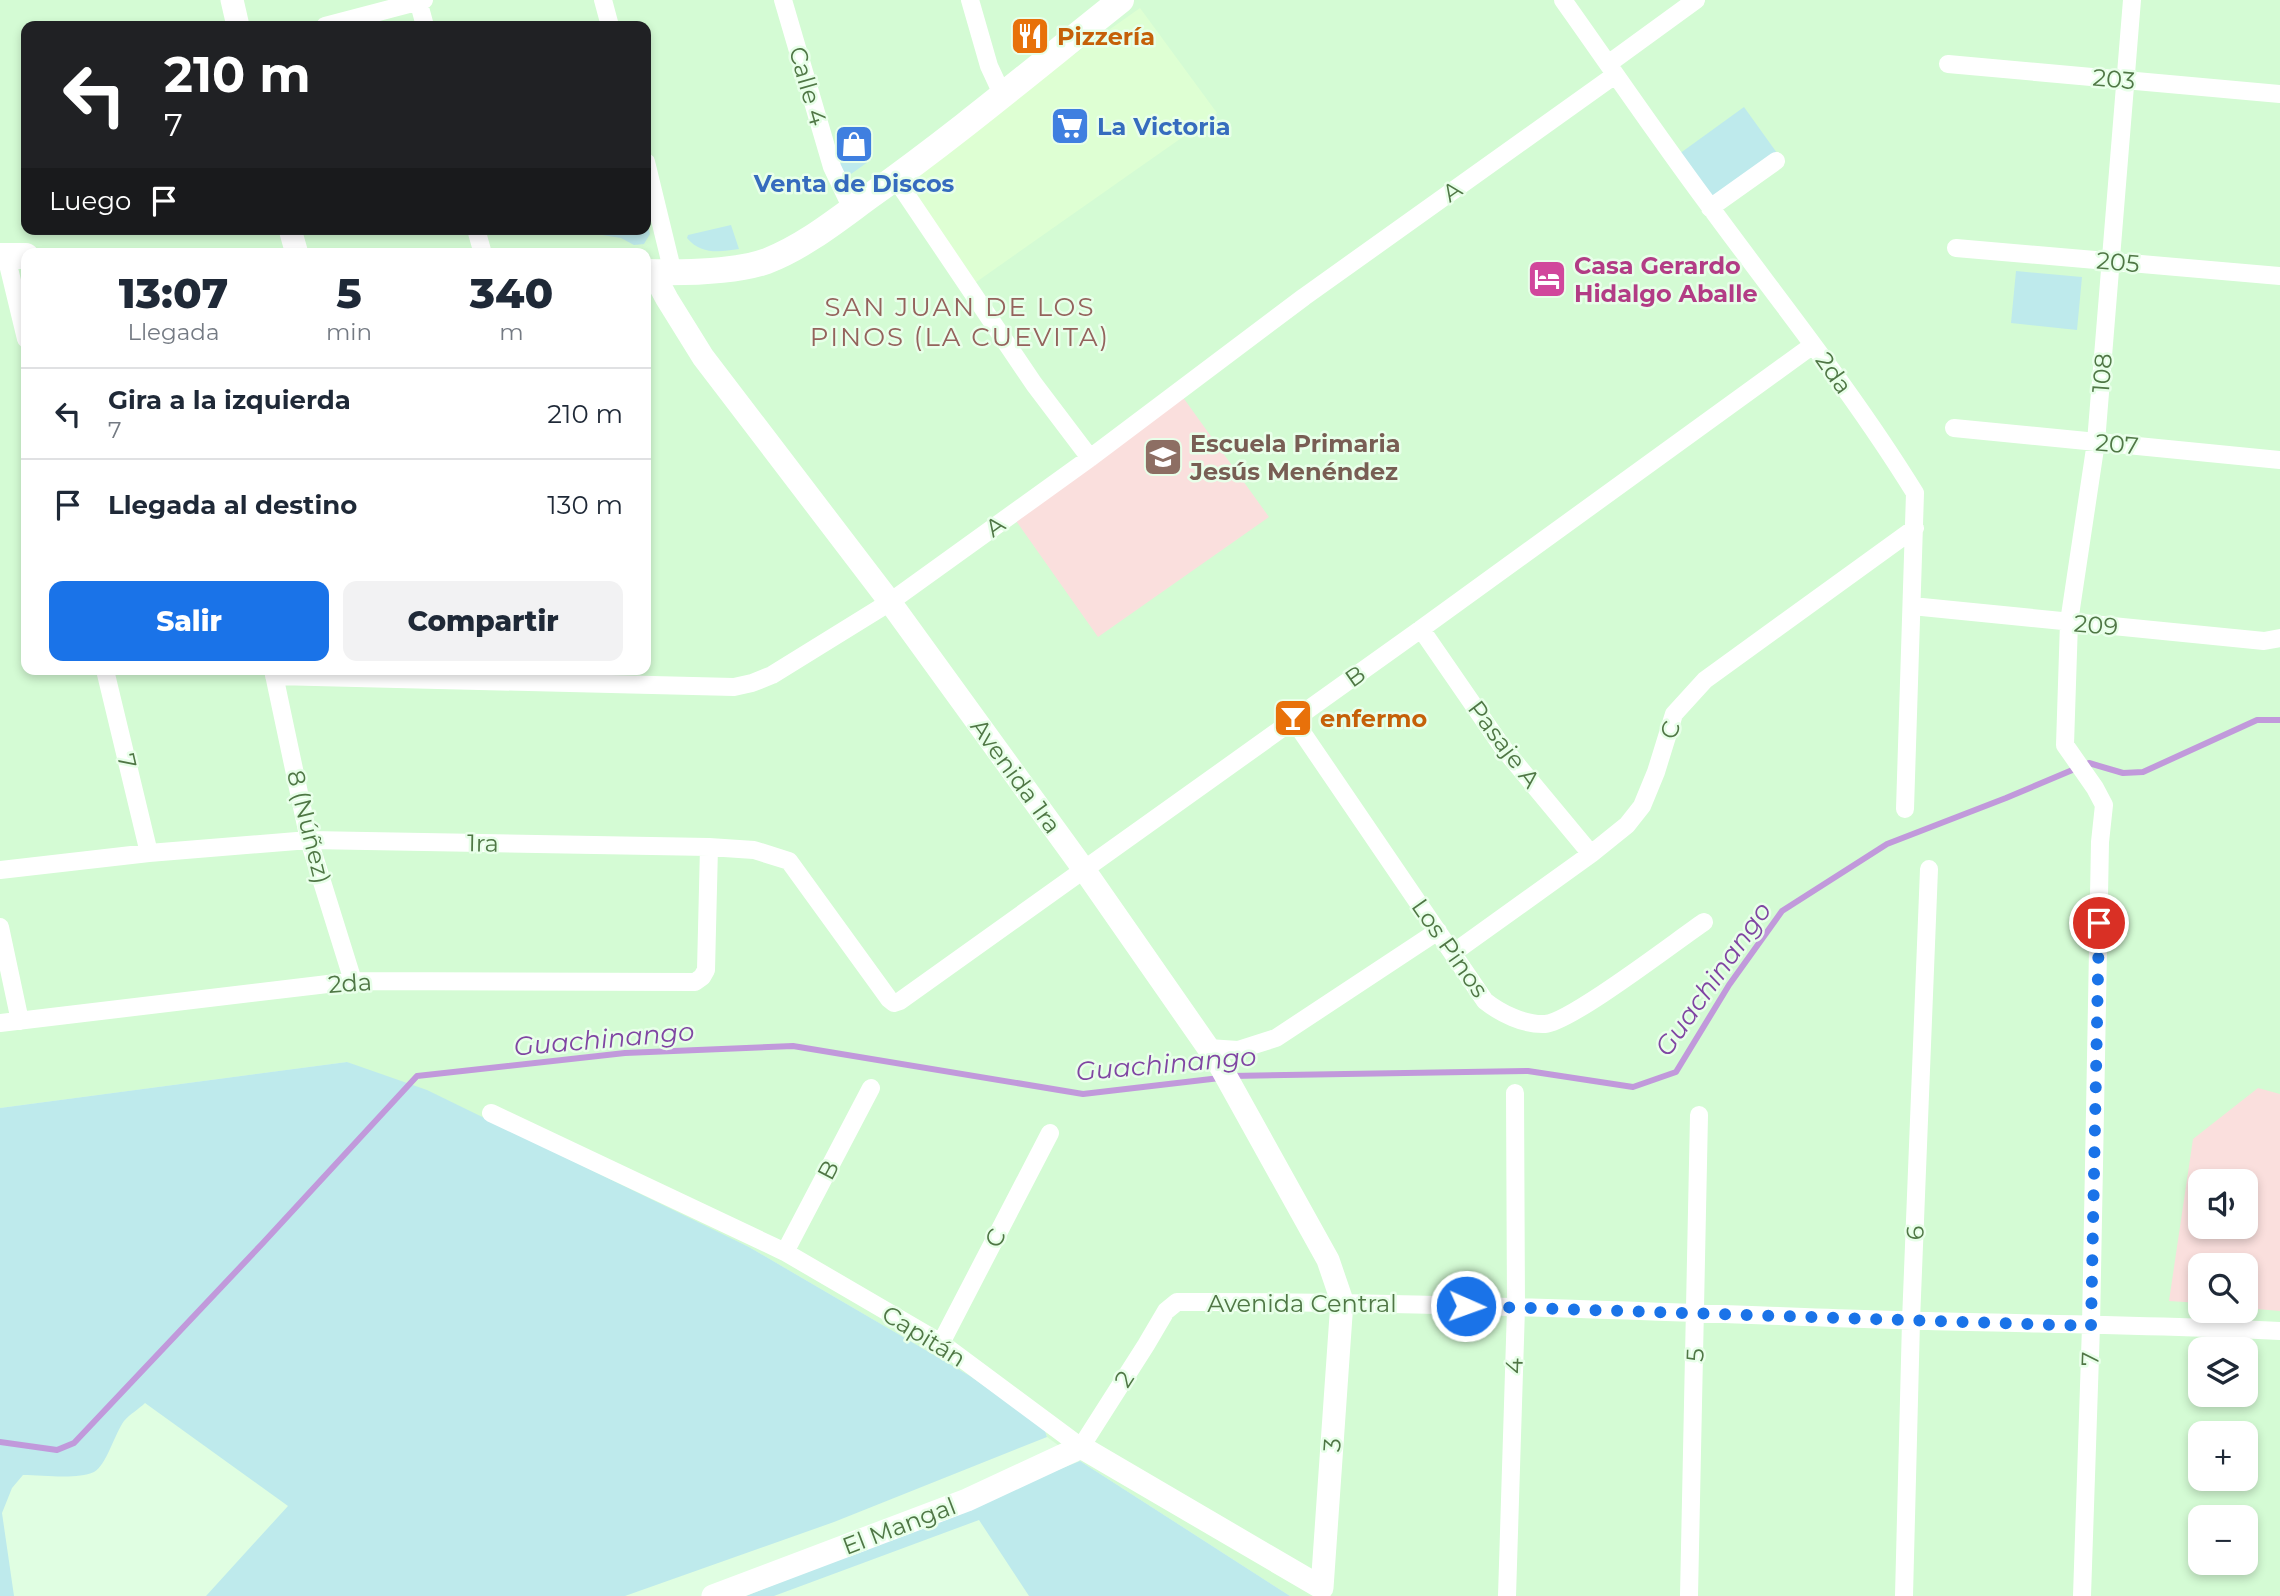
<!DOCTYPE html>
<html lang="es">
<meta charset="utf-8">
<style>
body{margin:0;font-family:Montserrat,sans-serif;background:#f2f2f3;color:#1f2937;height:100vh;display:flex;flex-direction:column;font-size:26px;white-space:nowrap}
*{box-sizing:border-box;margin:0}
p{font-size:23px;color:#747a83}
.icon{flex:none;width:38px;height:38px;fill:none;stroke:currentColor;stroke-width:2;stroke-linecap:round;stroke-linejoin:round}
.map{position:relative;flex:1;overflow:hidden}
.sheet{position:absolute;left:21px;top:248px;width:630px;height:427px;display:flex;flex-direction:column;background:#fff;border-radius:14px;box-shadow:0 4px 10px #0003}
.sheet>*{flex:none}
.guide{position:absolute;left:21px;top:21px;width:630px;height:214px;border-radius:14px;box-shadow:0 4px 10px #0003;background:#202124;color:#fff;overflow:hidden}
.tools{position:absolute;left:2188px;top:1169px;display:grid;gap:14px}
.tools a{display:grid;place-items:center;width:70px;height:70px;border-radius:14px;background:#fff;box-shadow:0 4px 10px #0003;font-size:35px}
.pin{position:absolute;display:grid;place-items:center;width:60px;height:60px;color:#fff;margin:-30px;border:4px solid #fff;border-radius:50%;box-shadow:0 2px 7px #0007}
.me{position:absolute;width:77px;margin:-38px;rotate:92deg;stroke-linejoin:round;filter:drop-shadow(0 0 5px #0008)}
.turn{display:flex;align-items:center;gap:24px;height:147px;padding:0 28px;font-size:32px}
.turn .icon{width:91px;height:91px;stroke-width:2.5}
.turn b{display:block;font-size:49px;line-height:60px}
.then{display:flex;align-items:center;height:66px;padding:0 28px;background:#0003;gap:14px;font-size:26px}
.eta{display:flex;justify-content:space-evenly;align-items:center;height:119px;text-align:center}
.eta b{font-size:42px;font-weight:800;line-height:49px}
.button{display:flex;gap:14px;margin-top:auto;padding:14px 28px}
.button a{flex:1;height:80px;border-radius:14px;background:#1a73e8;color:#fff;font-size:28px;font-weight:800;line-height:80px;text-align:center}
.button a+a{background:#f2f2f3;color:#1f2937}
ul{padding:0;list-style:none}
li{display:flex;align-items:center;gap:21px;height:91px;padding:0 28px;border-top:2px solid #e0e1e3}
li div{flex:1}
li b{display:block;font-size:26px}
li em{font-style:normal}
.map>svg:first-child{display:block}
</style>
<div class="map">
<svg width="2280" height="1596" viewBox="0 0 2280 1596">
<rect width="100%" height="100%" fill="#e0fee2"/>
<path fill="#d4fbd4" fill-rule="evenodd" d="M0,0H2280V1596H1290L1080,1461L1047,1437L1044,1428L970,1376L749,1247L347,1062L0,1108ZM26,26H646V229H26ZM26,254H646V670H26ZM2200,1181H2245V1227H2200ZM2200,1265H2245V1311H2200ZM2200,1349H2245V1395H2200ZM2200,1433H2245V1479H2200ZM2200,1517H2245V1563H2200Z"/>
<path fill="#deffd3" d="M1140,8L1217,113L972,285L899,178Z"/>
<path fill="#fadfdd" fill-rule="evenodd" d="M1182,396L1269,517L1098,637L1014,518Z
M2258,1088L2280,1094V1311L2245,1308V1265H2200V1303L2169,1301L2193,1139ZM2200,1181H2245V1227H2200Z"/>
<path fill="#beeaec" d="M1744,107L1777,153L1713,200L1679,154Z
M869,152L872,159L851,174L845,175L839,164Z
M646,217L650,234L644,244L634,245L621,238L596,234V229H646Z
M731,225L739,249C720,252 701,255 687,238L688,235Z
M2016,271L2082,277L2077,330L2011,323Z
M347,1062L427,1090L749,1247L970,1376L1044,1428L1047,1437L834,1522L625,1596H206L288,1506L145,1403C139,1409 130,1414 124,1421C115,1433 106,1466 94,1472C76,1480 44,1475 23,1475L12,1488L2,1513L14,1596H0V1108Z
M1080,1461L1290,1596H1029L979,1520L774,1596H746Z"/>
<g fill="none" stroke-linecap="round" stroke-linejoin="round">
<path stroke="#c199db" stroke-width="6" d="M1231,1076L1528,1071L1633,1087L1676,1072L1729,985L1782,911L1887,844L2006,798L2089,763L2123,773L2143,772L2257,720H2280
M0,1442L57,1450L74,1443L262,1244L417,1076L625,1053L793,1046L1083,1094L1220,1078"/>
<path stroke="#fff" stroke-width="18" d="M418,0L425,26
M603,0L610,26
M783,0L832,167L852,209
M970,0L989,66L1002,94
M1563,0C1612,69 1660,140 1711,208C1780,302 1854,394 1915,493L1905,809
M325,26L424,0
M1608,64L1696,0
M1948,64L2280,94
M646,162L673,273
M895,178L1034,384L1090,458
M1710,208L1776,161
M476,229L483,254
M1956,248L2280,276
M6,256L26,339
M1954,428L2280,460
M1912,606L2264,641L2280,638
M1421,629L1503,748L1591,854
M105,670L149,853
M273,670L309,840L353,981
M274,676L734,687L752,683L772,675L890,602L1090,458L1304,297L1615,75
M1293,719L1485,1001C1500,1013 1524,1025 1545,1024C1571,1022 1676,941 1704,922
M0,870L149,853L309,840L709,847L754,850L789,861L889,999L894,1003L900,1001L1421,629L1813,345
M0,927L20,1021
M1453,953L1591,854L1627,825L1642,806L1656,772L1674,714L1705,680L1915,528
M0,1023L353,981L695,982L702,977L706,970L709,847
M1208,1048L1238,1050L1276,1038L1438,931
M491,1113L785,1252L941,1343L1081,1447L1146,1345L1166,1311L1177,1302C1406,1301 1635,1311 1864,1319C2003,1324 2142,1324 2280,1331
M785,1252L871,1088
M941,1343L1050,1133
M1507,1596L1516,1308L1515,1093
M1689,1596L1699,1115
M1904,1596L1911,1321L1929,869
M2082,1596L2091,1326L2100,842L2104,805L2095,788L2065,745L2069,622L2096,442L2132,0"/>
<path stroke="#fff" stroke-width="23" d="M232,0L238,26
M290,229L297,254
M657,272L660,286L667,299L703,357L890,602L1085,871L1218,1062L1328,1260L1342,1301L1322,1588L1081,1447L967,1500L713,1596"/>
<path stroke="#fff" stroke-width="26" d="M0,256H26
M646,272C682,273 733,273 767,261C805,246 837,220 870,196C956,135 1038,66 1121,0"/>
</g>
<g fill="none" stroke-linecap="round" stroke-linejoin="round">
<path stroke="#1a73e8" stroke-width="12" stroke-dasharray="0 21.6" d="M1466,1306L2091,1326L2099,923"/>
</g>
<defs>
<g id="restaurant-square" transform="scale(2.0125)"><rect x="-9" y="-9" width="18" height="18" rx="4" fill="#e8710a" stroke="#e8ffe9"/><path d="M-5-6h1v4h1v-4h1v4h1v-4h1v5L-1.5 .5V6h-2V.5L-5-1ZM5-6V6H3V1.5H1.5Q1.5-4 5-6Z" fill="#fff"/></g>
<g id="supermarket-square" transform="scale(2.0125)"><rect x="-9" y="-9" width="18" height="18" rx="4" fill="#3f7fe0" stroke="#e8ffe9"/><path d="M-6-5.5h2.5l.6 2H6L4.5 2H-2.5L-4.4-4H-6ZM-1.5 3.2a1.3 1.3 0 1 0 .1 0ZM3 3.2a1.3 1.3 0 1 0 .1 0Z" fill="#fff"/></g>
<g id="shop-square" transform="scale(2.0125)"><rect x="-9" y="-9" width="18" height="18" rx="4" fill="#3f7fe0" stroke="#e8ffe9"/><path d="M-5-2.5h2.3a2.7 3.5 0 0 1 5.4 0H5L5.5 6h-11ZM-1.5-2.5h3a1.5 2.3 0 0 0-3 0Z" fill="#fff"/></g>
<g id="hotel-square" transform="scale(2.0125)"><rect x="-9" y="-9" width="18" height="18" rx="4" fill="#d1479c" stroke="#e8ffe9"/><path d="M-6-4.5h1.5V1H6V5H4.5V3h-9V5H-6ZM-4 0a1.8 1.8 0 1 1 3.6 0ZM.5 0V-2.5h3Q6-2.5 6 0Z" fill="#fff"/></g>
<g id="school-square" transform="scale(2.0125)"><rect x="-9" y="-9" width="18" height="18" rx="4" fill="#8d6e63" stroke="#e8ffe9"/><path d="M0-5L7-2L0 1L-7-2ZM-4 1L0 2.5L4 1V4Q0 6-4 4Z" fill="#fff"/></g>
<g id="bar-square" transform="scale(2.0125)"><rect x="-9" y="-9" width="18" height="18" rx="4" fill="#e8710a" stroke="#e8ffe9"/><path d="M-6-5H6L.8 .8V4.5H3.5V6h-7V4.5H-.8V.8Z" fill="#fff"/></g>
</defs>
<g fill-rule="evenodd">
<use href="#restaurant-square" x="1030" y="36"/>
<use href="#supermarket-square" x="1070" y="126"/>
<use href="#shop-square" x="854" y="144"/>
<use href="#hotel-square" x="1547" y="279"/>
<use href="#school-square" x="1163" y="457"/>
<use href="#bar-square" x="1293" y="718"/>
</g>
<g text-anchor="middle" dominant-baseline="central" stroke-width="5" stroke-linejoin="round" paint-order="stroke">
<g font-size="24" font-weight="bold" fill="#c56008" stroke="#e8ffe9" text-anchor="start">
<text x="1057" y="36">Pizzería</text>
<text x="1320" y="718">enfermo</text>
</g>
<g font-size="24" fill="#4f7745" stroke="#e8ffe9">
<text transform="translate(2114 79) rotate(5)">203</text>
<text transform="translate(808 86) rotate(74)">Calle 4</text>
<text transform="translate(1452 191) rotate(-35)">A</text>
<text transform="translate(2118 262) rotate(5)">205</text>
<text transform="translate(1834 373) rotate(55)">2da</text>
<text transform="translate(2102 373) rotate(-85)">108</text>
<text transform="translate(2117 444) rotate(5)">207</text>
<text transform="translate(995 526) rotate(-36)">A</text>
<text transform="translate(2096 625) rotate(5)">209</text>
<text transform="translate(1355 676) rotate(-35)">B</text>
<text transform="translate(1670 730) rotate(-71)">C</text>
<text transform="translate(1504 744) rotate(53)">Pasaje A</text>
<text transform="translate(127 761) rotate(77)">7</text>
<text transform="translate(1016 776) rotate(54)">Avenida 1ra</text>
<text transform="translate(309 827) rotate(76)">8 (Núñez)</text>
<text transform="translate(483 843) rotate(1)">1ra</text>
<text transform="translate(1450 948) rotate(55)">Los Pinos</text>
<text transform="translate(350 983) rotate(-4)">2da</text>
<text transform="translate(828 1170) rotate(-62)">B</text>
<text transform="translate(1915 1233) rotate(-88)">6</text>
<text transform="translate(995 1238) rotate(-63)">C</text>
<text x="1302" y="1303">Avenida Central</text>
<text transform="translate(924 1336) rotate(32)">Capitán</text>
<text transform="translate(1695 1355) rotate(-88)">5</text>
<text transform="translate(2090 1359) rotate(-88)">7</text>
<text transform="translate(1514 1366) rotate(-88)">4</text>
<text transform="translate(1124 1379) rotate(-57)">2</text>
<text transform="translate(1332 1445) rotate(-86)">3</text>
<text transform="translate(899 1526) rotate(-21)">El Mangal</text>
</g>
<g font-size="24" font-weight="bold" fill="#366cbe" stroke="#e8ffe9" text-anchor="start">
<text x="1097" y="126">La Victoria</text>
<text x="854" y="183" text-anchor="middle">Venta de Discos</text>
</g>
<g font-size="24" font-weight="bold" fill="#b23c85" stroke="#e8ffe9" text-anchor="start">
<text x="1574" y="265">Casa Gerardo<tspan x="1574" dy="28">Hidalgo Aballe</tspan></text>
</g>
<g font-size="24" font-weight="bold" fill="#785e54" stroke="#e8ffe9" text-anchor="start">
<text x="1190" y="443">Escuela Primaria<tspan x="1190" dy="28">Jesús Menéndez</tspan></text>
</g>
<g font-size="26" letter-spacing="2" fill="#94635c" stroke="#e8ffe9">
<text x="960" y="307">SAN JUAN DE LOS<tspan x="960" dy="30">PINOS (LA CUEVITA)</tspan></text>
</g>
<g font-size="26" font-style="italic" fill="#7f45a2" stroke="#e8ffe9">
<text transform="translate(1713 979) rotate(-55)">Guachinango</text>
<text transform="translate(604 1039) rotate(-5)">Guachinango</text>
<text transform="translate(1166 1064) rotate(-5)">Guachinango</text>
</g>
</g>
</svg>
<div class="tools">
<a><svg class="icon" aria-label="sound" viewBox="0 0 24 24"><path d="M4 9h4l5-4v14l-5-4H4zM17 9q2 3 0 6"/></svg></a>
<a><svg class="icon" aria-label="search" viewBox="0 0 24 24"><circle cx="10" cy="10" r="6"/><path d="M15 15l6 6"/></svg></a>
<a><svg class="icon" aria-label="layers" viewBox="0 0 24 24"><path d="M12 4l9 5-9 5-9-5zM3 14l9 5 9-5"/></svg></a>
<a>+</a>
<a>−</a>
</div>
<div class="pin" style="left:2099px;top:923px;background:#d93025"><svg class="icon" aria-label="arrive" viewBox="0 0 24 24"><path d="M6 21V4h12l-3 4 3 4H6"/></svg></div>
<svg class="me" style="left:1466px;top:1306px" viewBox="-20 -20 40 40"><circle r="17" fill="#1a73e8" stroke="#fff" stroke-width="3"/><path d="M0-11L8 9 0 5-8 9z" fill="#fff"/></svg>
<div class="guide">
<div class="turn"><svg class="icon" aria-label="left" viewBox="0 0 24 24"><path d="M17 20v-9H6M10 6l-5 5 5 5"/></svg><div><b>210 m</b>7</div></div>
<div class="then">Luego<svg class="icon" aria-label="arrive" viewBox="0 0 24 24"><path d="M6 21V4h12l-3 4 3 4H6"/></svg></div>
</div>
<section class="sheet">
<div class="eta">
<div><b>13:07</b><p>Llegada</p></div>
<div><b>5</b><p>min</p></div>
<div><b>340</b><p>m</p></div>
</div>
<ul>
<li><svg class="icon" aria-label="left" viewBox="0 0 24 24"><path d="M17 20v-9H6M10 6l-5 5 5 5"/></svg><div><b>Gira a la izquierda</b><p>7</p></div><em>210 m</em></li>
<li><svg class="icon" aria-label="arrive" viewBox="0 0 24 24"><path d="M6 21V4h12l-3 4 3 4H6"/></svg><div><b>Llegada al destino</b></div><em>130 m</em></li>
</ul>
<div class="button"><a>Salir</a><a>Compartir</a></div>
</section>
</div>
